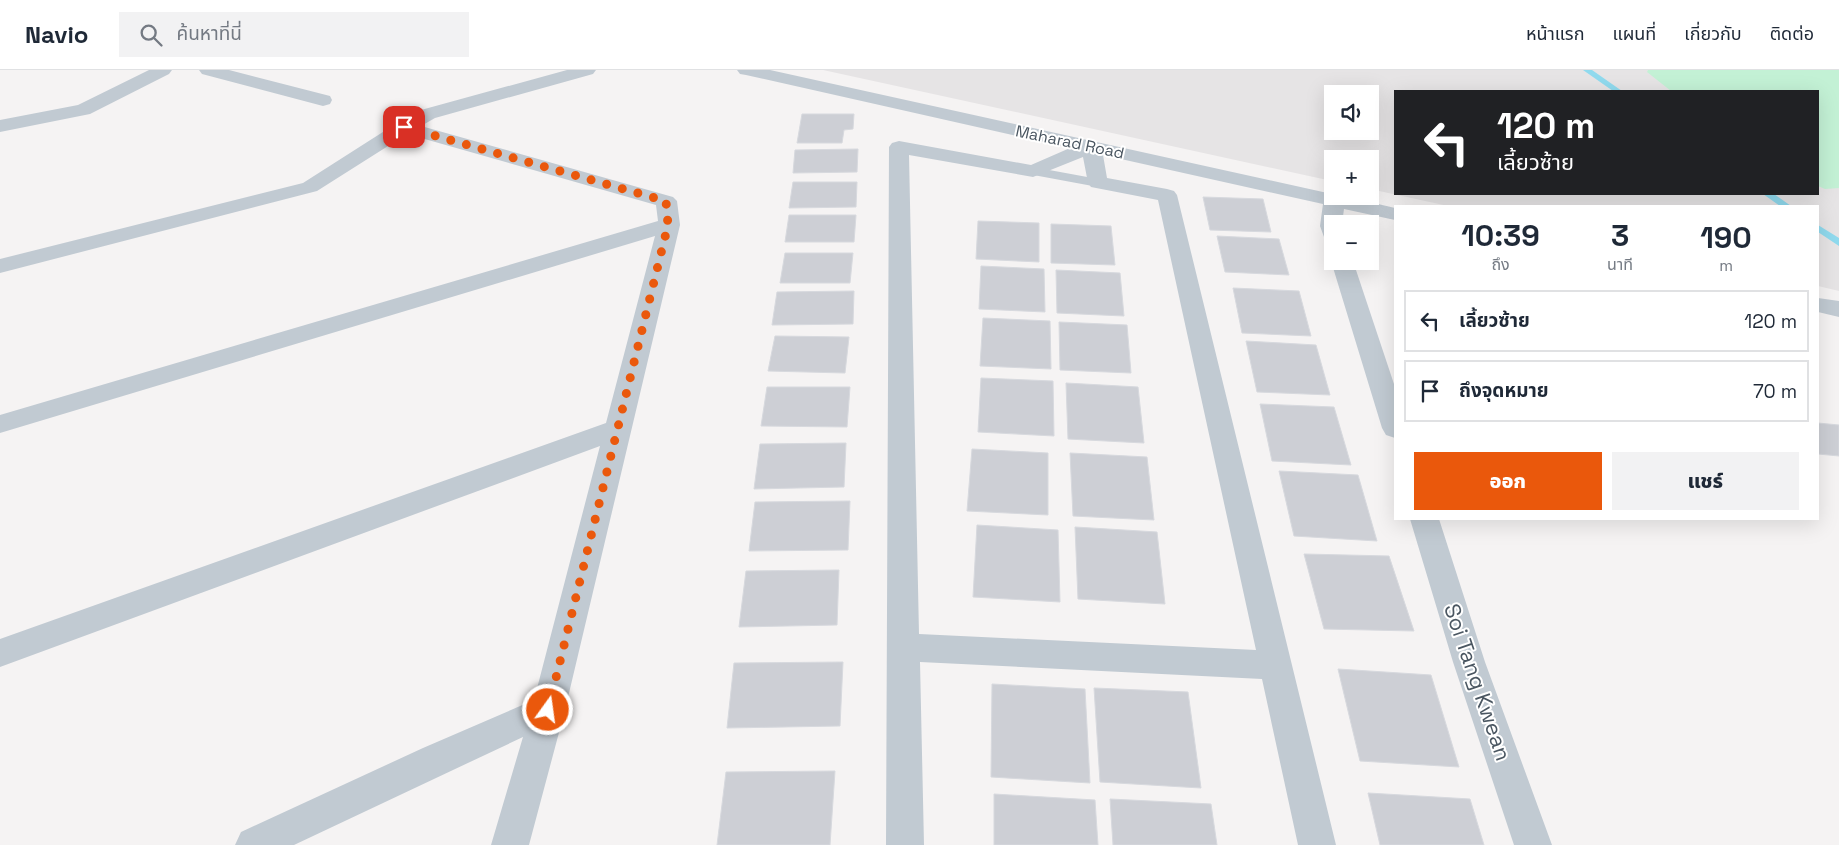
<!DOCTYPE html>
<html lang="th">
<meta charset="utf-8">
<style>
body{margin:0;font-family:"Space Grotesk","Noto Sans Thai",sans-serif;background:#f2f2f3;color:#1f2937;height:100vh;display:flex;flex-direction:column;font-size:19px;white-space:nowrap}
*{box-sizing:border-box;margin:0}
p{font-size:16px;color:#747a83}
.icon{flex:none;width:28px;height:28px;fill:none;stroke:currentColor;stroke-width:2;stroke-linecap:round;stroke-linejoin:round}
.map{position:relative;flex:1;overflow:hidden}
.details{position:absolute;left:1394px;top:135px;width:425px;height:315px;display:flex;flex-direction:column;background:#fff;border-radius:0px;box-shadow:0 5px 20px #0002}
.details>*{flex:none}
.guide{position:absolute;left:1394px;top:20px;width:425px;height:105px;border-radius:0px;box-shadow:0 5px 20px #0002;background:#202124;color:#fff;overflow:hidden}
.buttons{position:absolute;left:1324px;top:15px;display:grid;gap:10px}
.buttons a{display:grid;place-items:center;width:55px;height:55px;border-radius:0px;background:#fff;box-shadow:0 5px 20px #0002;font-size:25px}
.pin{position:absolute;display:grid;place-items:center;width:42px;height:42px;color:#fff;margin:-21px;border-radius:10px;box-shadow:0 2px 8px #0006}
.me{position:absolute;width:55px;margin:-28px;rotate:14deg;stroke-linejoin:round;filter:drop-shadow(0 0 4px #0008)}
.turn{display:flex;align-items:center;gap:18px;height:105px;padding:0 20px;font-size:22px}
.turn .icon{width:65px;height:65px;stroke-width:2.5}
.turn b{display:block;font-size:35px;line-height:42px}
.eta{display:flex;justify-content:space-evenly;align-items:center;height:85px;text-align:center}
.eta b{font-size:30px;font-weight:800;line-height:35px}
.action{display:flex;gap:10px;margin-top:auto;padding:10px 20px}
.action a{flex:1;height:58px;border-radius:0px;background:#ea580c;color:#fff;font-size:20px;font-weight:800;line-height:58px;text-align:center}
.action a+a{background:#f2f2f3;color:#1f2937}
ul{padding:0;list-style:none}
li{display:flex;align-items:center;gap:15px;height:62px;margin:0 10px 8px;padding:0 10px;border:2px solid #e0e1e3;border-radius:0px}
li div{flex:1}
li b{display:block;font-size:19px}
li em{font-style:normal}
header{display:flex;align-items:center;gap:30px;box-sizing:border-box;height:70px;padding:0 25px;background:#fff;border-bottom:1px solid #e0e1e3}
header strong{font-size:24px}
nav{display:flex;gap:28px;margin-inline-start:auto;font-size:18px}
.search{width:350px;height:45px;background:#f2f2f3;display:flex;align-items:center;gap:12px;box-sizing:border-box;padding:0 18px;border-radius:0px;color:#747a83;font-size:19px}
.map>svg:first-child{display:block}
</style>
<header>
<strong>Navio</strong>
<div class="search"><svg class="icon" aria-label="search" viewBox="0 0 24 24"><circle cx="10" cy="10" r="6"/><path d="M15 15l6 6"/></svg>ค้นหาที่นี่</div>
<nav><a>หน้าแรก</a><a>แผนที่</a><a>เกี่ยวกับ</a><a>ติดต่อ</a></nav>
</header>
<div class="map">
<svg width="1839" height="775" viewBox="0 0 1839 775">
<rect width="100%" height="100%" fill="#f5f3f3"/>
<path fill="#e6e4e5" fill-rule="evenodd" d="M823,0H1839V221L1818,216V136H1448L1370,119V89H1332V111ZM1395,21H1818V124H1395ZM1332,24H1370V61H1332Z"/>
<path fill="#c3f1d5" d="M1648,0H1839V118L1825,119L1818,116V21H1671L1647,2Z"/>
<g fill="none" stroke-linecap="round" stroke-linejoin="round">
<path fill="#90daee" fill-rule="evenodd" d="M1583,0H1592L1622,21H1613Z
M1763,124H1774L1791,136H1780Z
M1818,155L1839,168V176L1818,162Z"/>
</g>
<path fill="#cdcfd5" stroke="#d7d9de" d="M802,44H854L853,59L844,60L842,73H797Z
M858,79L857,102L793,103L795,80Z
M793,112H857L856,137L789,138Z
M1203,127L1263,129L1271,162L1210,160Z
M789,145H856L854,172H785Z
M978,151L1039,153V192L976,189Z
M1051,154L1111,156L1115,195L1051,193Z
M1217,166L1279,169L1289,205L1225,202Z
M785,183H853L850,213H780Z
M981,196L1044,199L1045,242L979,239Z
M1056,200L1120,203L1124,246L1057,243Z
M1233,218L1299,221L1311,266L1242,263Z
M854,221L853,254L772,255L777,222Z
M983,248L1050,251L1051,299L980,296Z
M1059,252L1127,255L1131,303L1060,300Z
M775,266L849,267L845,303L768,301Z
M1246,271L1316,275L1330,325L1257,322Z
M981,308L1053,311L1054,366L978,362Z
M1066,313L1138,317L1144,373L1068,369Z
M767,317H850L847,357L761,356Z
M1260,334L1334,337L1351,395L1272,391Z
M1818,353L1839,355V386L1818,384Z
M846,373L844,417L754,419L760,374Z
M972,379L1048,383V445L967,441Z
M1070,383L1147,387L1154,450L1073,446Z
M1279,401L1358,405L1377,471L1294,466Z
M850,431L848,480L749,481L755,432Z
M977,455L1058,460L1060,532L973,527Z
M1075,457L1157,462L1165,534L1078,529Z
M1304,484L1389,486L1414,561L1324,559Z
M839,500L837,555L739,557L746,501Z
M843,592L840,656L727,658L734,593Z
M1338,599L1431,605L1459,697L1360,691Z
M992,614L1085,619L1090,713L991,707Z
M1094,618L1188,622L1201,718L1100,712Z
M835,701L830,775H717L726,702Z
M1368,723L1470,729L1484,775H1380Z
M994,724L1095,730L1098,775H994Z
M1110,729L1211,734L1217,775H1113Z"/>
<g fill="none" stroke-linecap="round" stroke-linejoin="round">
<path fill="#c1cad2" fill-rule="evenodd" d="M1033,97L1098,109L1105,113L1098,117L1028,104L1027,101L1028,98Z"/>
<path fill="#c1cad2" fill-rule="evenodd" d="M149,0H172L169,4L90,44L0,62V50L78,35Z
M199,0H229L330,26L332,30L330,34L323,36L202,4Z
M567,0H596L593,4L435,48L421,56L673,127L677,131L680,155L565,640L529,775H491L523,667L294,775H235L241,762L423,678L534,630L600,376L0,597V569L606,353L655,166L0,363V345L658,151L656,135L407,64L317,121L0,203V189L303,113L397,53L421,40Z
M737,0H770L1332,124V126H1344L1395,138V150L1344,139L1342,154H1332V169L1324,167L1320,156L1323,134L1103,85L1107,108L1167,119L1174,121L1177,125L1336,775H1298L1262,609L920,592L924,775H886L889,77L892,73L899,71L1031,95L1070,78L746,5L740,4ZM909,85L1033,107L1083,87L1088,113L1091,117L1158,130L1256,580L919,564Z
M1332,188V191H1353L1395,317V368L1386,365L1382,358L1331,191Z
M1818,228L1839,231V247L1818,242Z
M1410,449H1439L1485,592L1552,775H1514L1453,592Z"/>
</g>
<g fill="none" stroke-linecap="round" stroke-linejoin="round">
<path stroke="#ea580c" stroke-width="9" stroke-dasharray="0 16.2" d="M404,57L666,131L668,155L548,640"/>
</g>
<g text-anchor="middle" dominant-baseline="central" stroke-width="4" stroke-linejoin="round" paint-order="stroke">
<g font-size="16" fill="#4a5661" stroke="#fff">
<text transform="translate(1070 72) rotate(12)">Maharad Road</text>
</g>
<g font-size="22" fill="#4a5661" stroke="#fff">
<text transform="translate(1478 612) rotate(71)">Soi Tang Kwean</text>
</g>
</g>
</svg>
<div class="buttons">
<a><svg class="icon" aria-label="sound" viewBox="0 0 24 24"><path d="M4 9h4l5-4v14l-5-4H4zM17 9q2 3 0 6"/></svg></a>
<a>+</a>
<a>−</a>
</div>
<div class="pin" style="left:404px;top:57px;background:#d93025"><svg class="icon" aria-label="arrive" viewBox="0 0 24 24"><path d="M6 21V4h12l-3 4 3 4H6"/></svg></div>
<svg class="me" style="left:548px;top:640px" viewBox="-20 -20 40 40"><circle r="17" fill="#ea580c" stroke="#fff" stroke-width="3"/><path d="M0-11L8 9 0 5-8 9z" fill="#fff"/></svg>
<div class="guide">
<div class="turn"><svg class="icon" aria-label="left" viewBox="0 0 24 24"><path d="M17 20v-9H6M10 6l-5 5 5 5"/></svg><div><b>120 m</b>เลี้ยวซ้าย</div></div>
</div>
<section class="details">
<div class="eta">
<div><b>10:39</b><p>ถึง</p></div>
<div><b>3</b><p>นาที</p></div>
<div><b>190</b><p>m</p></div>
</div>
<ul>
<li><svg class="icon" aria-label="left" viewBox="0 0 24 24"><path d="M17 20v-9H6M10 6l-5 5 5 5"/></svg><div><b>เลี้ยวซ้าย</b></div><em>120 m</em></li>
<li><svg class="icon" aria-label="arrive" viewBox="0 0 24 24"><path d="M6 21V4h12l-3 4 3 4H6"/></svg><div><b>ถึงจุดหมาย</b></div><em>70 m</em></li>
</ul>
<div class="action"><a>ออก</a><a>แชร์</a></div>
</section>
</div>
